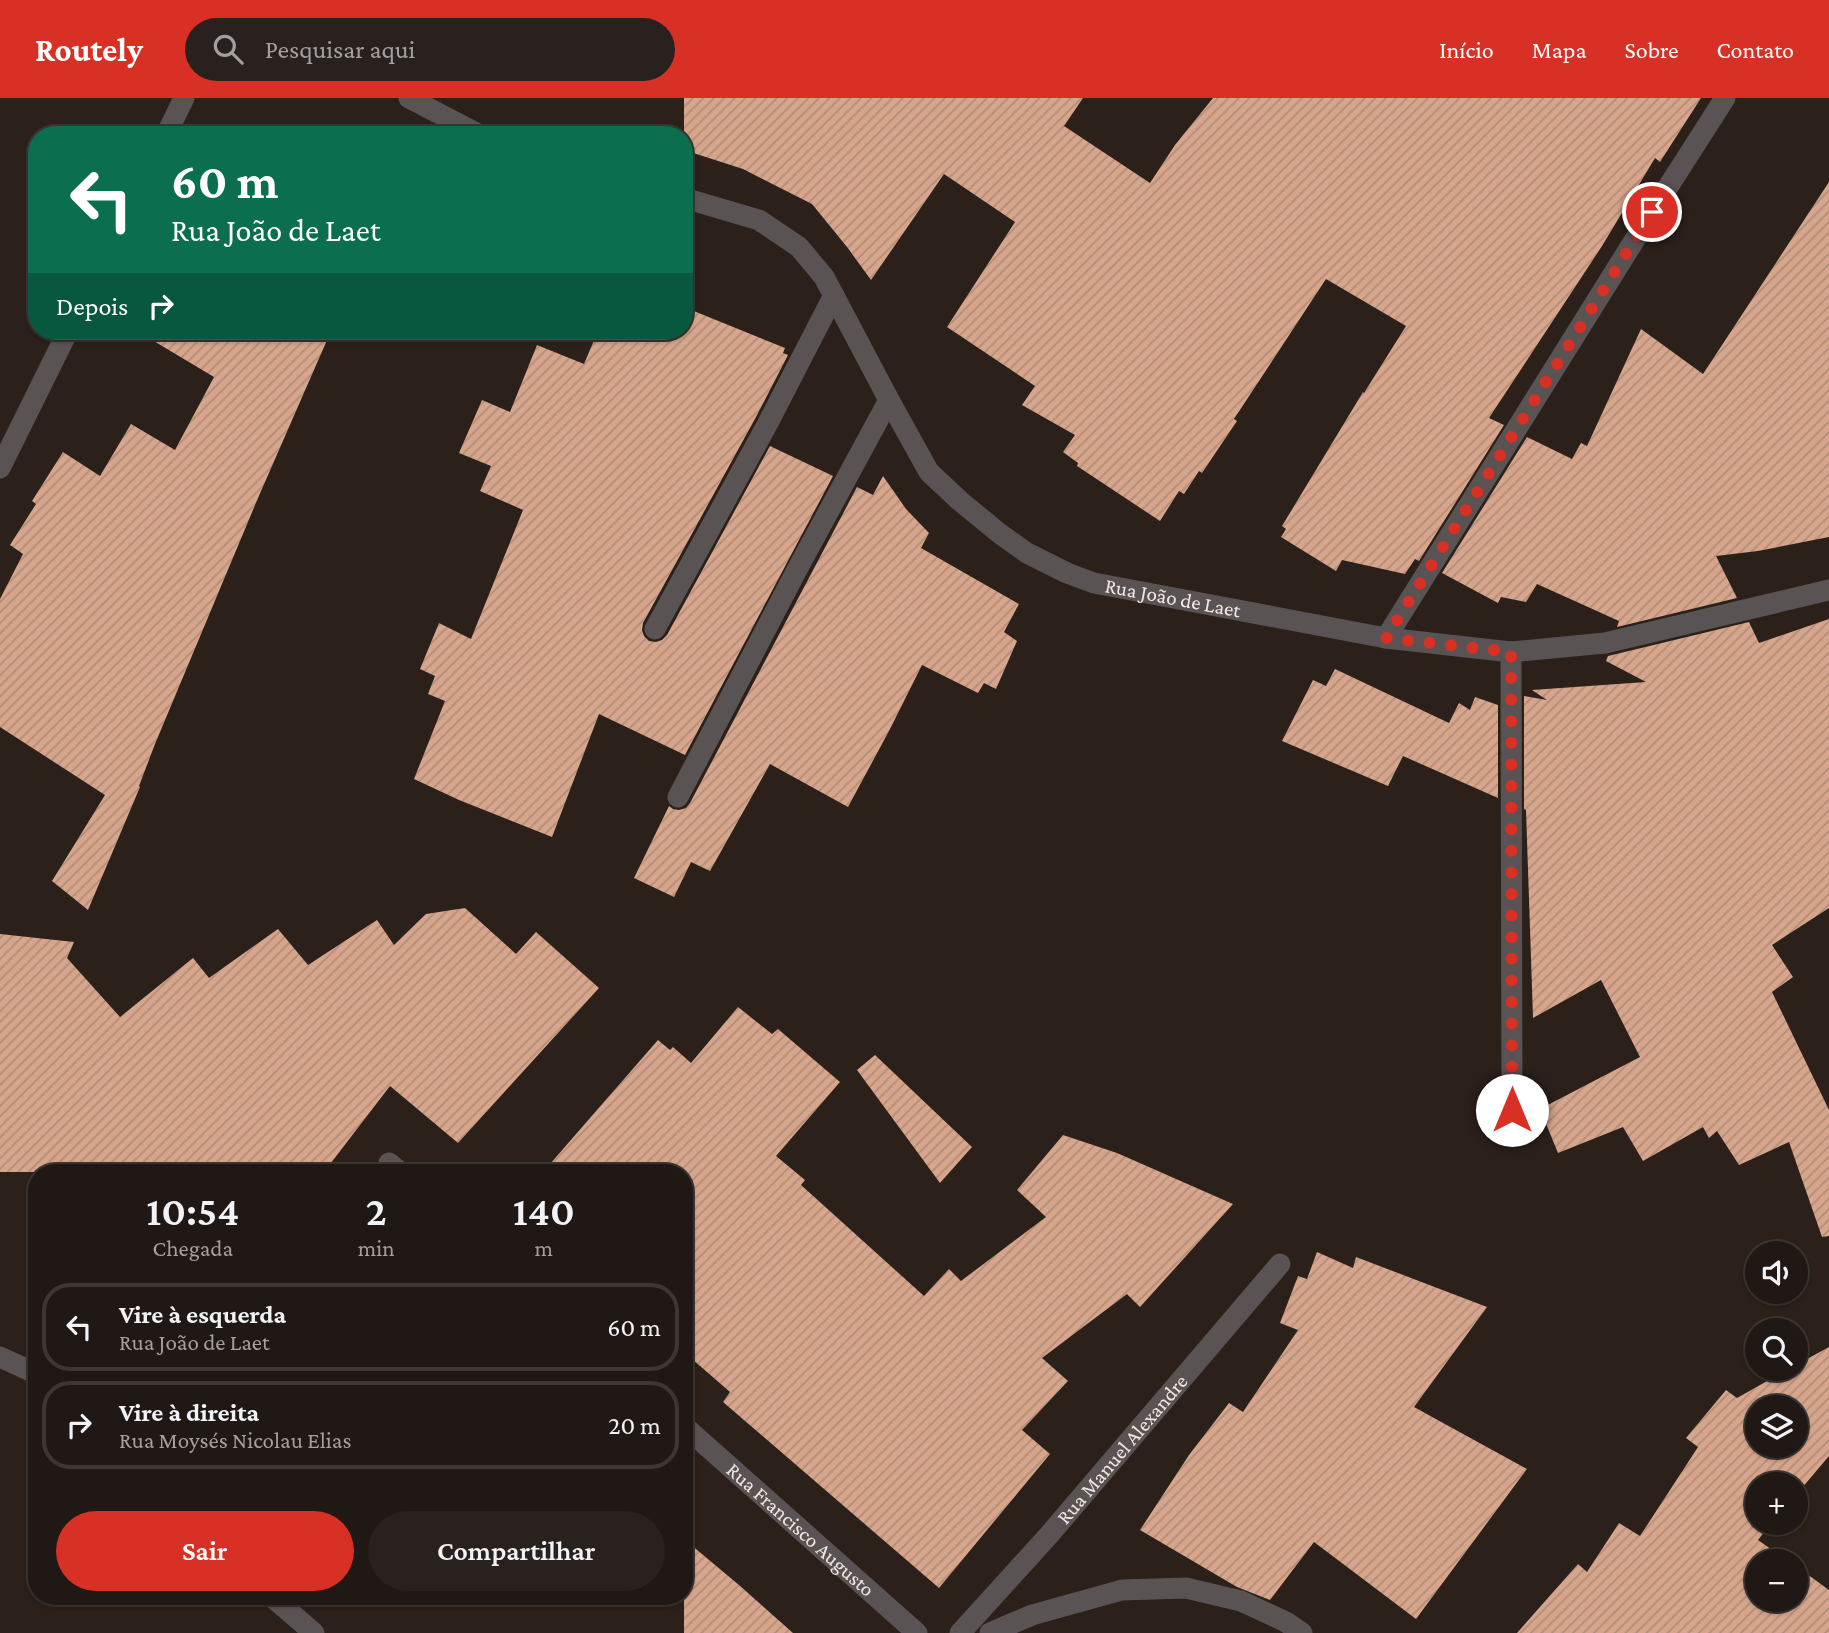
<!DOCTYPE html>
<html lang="pt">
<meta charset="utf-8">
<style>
body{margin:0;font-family:"Crimson Pro",serif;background:#28211d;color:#f1f3f6;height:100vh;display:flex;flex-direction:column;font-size:26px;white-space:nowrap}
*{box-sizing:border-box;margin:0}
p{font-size:23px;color:#a2a0a0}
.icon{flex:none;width:38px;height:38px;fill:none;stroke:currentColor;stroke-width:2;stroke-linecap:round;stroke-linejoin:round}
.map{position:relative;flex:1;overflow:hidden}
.details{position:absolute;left:28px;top:1066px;width:665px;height:441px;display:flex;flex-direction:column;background:#201814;border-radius:28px;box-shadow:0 2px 5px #0004,0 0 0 2px #3d3734}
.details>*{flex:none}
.banner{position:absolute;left:28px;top:28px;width:665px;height:214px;border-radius:28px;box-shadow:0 2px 5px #0004,0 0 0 2px #3d3734;background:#0b6e4f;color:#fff;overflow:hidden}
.tools{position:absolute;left:1745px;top:1143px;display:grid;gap:14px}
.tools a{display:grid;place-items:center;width:63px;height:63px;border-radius:50%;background:#201814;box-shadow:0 2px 5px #0004,0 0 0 2px #3d3734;font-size:35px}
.pin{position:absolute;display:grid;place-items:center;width:60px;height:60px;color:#fff;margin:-30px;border:4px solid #fff;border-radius:50%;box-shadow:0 2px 7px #0007}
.me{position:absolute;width:77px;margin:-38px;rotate:0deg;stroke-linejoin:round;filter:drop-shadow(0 0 5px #0008)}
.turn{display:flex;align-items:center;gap:24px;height:147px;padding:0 28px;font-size:32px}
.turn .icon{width:91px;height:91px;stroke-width:2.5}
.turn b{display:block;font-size:49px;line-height:60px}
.then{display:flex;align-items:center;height:66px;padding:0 28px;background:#0003;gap:14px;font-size:26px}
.eta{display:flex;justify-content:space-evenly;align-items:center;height:119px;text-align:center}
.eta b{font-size:42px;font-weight:600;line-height:49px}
.cta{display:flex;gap:14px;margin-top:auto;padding:14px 28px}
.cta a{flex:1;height:80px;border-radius:42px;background:#d93025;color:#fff;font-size:28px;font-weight:600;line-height:80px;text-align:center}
.cta a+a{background:#28211d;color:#f1f3f6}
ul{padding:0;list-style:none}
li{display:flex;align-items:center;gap:21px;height:88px;margin:0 14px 10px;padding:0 14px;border:4px solid #3d3734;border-radius:28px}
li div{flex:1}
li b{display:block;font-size:26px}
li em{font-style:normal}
header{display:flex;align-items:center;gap:42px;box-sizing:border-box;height:98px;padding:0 35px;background:#d93025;color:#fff}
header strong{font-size:33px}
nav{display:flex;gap:38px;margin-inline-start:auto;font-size:24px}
.search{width:490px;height:63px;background:#28211d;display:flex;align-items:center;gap:18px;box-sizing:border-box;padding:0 24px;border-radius:38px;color:#a2a0a0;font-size:26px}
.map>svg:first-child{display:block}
</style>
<header>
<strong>Routely</strong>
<div class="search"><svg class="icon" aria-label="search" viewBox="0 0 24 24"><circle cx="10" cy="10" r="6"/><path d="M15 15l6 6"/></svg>Pesquisar aqui</div>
<nav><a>Início</a><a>Mapa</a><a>Sobre</a><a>Contato</a></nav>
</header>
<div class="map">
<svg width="1829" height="1535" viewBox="0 0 1829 1535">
<defs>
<pattern id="building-hatch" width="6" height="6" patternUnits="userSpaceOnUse" patternTransform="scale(1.75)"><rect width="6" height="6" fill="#d6a58b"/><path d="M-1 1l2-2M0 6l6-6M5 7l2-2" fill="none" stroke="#b28d79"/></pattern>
</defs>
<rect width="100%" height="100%" fill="#2b201a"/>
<path fill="url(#building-hatch)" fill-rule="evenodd" d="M684,0H1083L1064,28L1150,85L1175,47L1213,0H1701L1660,64L1655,60L1602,148L1489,320L1504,327L1419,463L1415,461L1405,476L1342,462L1336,473L1281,439L1286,431L1282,428L1363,294L1364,295L1406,228L1326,181L1234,321L1237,323L1202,375L1199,373L1184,396L1179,393L1160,423L1077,368L1078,365L1063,354L1075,337L1022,307L1035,288L947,229L1015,124L944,76L871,182L847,149L812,106L743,71L684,52Z
M1829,84V439L1758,453L1716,458L1737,500L1617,529L1619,523L1537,486L1526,504L1501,499L1498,505L1442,475L1527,339L1572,361L1581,345L1587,348L1641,231L1703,276Z
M684,209L785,250L783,255L788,257L756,319L643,525L642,532L644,538L649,543L656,544L662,542L667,537L770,348L833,378L685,657L599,616L552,739L459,702L414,681L445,603L428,596L435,578L420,571L439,525L471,541L523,412L480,393L491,368L459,355L482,302L510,314L537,247L584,266L598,233H684Z
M137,233H331L258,400L155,646L139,688L140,689L88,812L52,783L105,697L0,629V501L23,456L10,447L36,406L32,403L63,354L100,378L131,326L175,352L214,279Z
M883,378L906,411L929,435L921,450L1019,506L1004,534L1017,543L996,591L984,585L978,595L922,567L889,633L848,709L770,666L710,773L691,764L674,799L634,780L669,708L673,711L679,712L686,710L690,705L857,389L873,397Z
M1829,521V810L1772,847L1793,879L1772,894L1829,1012V1138L1822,1139L1789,1044L1739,1067L1717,1033L1709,1040L1703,1029L1643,1063L1623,1029L1558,1055L1540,1011L1640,959L1601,882L1533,920L1526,712L1524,711V598L1547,602L1532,592L1646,584L1606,563L1608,558L1749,524L1759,545Z
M1335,571L1449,625L1459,605L1470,612L1475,599L1498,607V700L1403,658L1388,688L1282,643L1313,582L1326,588Z
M465,810L516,856L536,834L599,890L458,1045L390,988L324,1074H0V836L74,844L67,860L120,919L193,860L209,880L278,831L308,867L377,822L394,847L426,816Z
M738,909L772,936L778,931L840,984L776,1058L805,1082L801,1087L924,1198L949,1171L961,1183L1046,1119L1017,1092L1063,1037L1117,1055L1233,1106L1140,1209L1127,1196L1042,1260L1068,1283L1022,1332L1050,1356L939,1490L723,1304L730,1294L684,1254V1074H543L658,942L670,952L673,949L691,965Z
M875,957L972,1049L940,1085L857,972Z
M1317,1154L1353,1170L1356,1159L1487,1209L1414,1309L1527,1371L1416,1521L1314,1444L1270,1502L1237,1489L1140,1432L1189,1357L1229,1305L1243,1314L1298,1232L1280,1225L1298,1178L1307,1181Z
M1829,1249V1358L1796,1397V1386H1757V1424H1772L1758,1442L1788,1463H1757V1502H1796V1468L1829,1492V1535H1517L1578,1466L1587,1474L1619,1425L1640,1438L1698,1349L1686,1340L1726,1292L1737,1300L1790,1270H1796V1267ZM1757,1309H1796V1348H1757Z
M684,1441L739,1487L793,1535H684Z"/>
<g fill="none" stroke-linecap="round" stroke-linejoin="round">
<path stroke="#5a5353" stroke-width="21" d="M655,531L768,325L834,197
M678,699L799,468L889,302"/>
<g stroke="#5a5353" stroke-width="21">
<path d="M409,0L480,37"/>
<path d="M166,37L184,0"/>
<path id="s1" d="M684,100L759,122L799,149L824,179L889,302L929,374L960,403L999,435L1027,455L1067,475L1094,485L1386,540L1511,554L1605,545L1829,492"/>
<path d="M0,370L68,233"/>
<path d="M1386,540L1652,114L1725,0"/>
<path d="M1511,554L1512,1012"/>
<path d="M389,1065L400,1074"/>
<path d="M0,1259L37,1276"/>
<path id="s2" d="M684,1328L917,1535"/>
<path d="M271,1498L314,1535"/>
<path id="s3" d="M960,1535L1049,1437L1280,1166"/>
<path d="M990,1535L1032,1517L1122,1492L1186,1490L1241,1503L1286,1524L1302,1535"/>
</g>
</g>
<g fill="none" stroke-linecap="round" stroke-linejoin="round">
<path stroke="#d93025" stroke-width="12" stroke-dasharray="0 21.6" d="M1512,1012L1511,554L1386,540L1652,114"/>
</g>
<g text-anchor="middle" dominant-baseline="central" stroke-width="7" stroke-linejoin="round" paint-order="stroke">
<g font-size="21" fill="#efe7e3" stroke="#100b08">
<text stroke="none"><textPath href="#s1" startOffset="668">Rua João de Laet</textPath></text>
<text stroke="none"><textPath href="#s3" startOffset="245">Rua Manuel Alexandre</textPath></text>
<text stroke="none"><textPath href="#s2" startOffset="156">Rua Francisco Augusto</textPath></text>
</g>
</g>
</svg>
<div class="tools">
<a><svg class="icon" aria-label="sound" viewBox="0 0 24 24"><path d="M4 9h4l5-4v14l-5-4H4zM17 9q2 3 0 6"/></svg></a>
<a><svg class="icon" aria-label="search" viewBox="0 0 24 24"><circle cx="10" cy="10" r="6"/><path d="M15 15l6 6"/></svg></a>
<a><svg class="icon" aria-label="layers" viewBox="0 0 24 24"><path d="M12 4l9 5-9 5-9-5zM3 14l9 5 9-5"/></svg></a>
<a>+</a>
<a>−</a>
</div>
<div class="pin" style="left:1652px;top:114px;background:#d93025"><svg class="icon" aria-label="arrive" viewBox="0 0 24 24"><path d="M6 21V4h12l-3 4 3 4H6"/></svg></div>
<svg class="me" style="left:1512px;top:1012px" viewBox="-20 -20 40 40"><circle r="19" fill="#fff"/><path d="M0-13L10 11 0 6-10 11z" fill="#d93025"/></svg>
<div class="banner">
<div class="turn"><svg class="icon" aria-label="left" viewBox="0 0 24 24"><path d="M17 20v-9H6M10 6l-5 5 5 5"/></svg><div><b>60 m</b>Rua João de Laet</div></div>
<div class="then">Depois<svg class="icon" aria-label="right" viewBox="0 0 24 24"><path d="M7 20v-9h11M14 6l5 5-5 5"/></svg></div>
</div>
<section class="details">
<div class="eta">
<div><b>10:54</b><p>Chegada</p></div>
<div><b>2</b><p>min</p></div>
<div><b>140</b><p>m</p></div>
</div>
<ul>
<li><svg class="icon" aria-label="left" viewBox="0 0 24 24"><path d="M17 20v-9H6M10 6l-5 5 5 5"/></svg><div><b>Vire à esquerda</b><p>Rua João de Laet</p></div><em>60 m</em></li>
<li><svg class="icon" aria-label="right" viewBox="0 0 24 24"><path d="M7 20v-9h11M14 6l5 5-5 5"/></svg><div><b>Vire à direita</b><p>Rua Moysés Nicolau Elias</p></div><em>20 m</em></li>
</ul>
<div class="cta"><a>Sair</a><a>Compartilhar</a></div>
</section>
</div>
